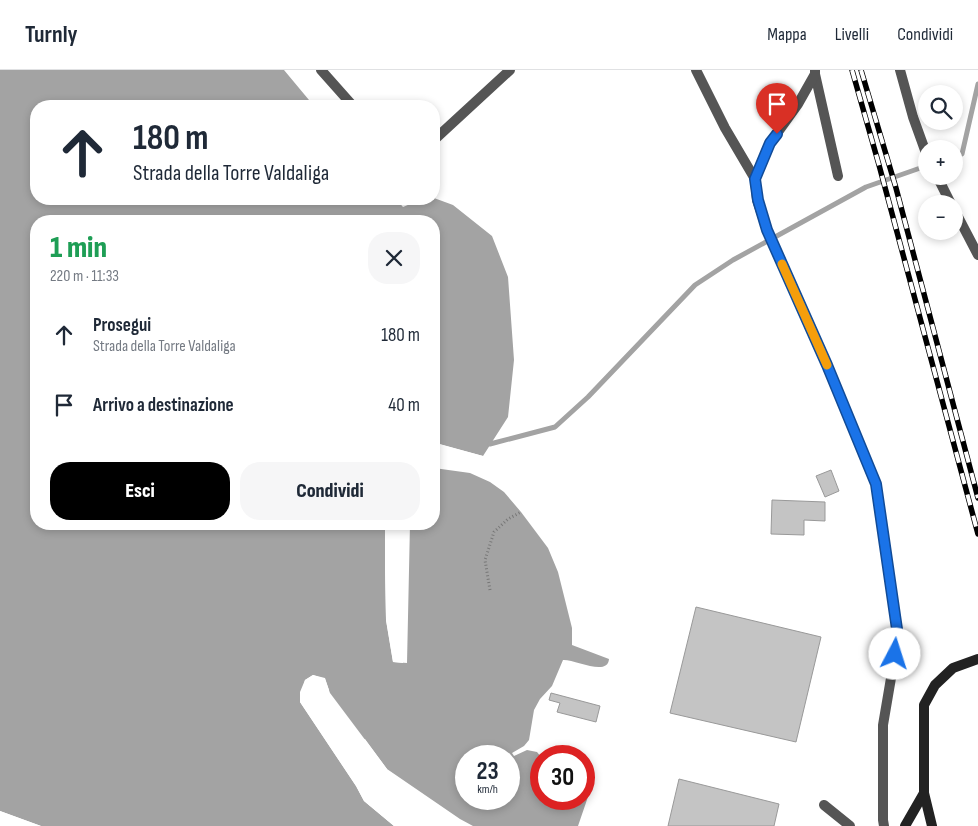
<!DOCTYPE html>
<html lang="it">
<meta charset="utf-8">
<style>
body{margin:0;font-family:"Sofia Sans Condensed",sans-serif;background:#f6f6f7;color:#1f2937;height:100vh;display:flex;flex-direction:column;font-size:19px;white-space:nowrap}
*{box-sizing:border-box;margin:0}
p{font-size:16px;color:#747a83}
.icon{flex:none;width:28px;height:28px;fill:none;stroke:currentColor;stroke-width:2;stroke-linecap:round;stroke-linejoin:round}
.map{position:relative;flex:1;overflow:hidden}
.sheet{position:absolute;left:30px;top:145px;width:410px;height:315px;display:flex;flex-direction:column;background:#fff;border-radius:20px;box-shadow:0 2px 8px #0003}
.sheet>*{flex:none}
.top-card{position:absolute;left:30px;top:30px;width:410px;height:105px;border-radius:20px;box-shadow:0 2px 8px #0003;background:#fff;color:#1f2937;overflow:hidden}
.buttons{position:absolute;left:918px;top:15px;display:grid;gap:10px}
.buttons a{display:grid;place-items:center;width:45px;height:45px;border-radius:50%;background:#fff;box-shadow:0 2px 8px #0003;font-size:25px}
.speed{position:absolute;left:455px;top:675px;display:flex;gap:10px;font-size:25px;font-weight:700;text-align:center}
.speed>*{display:grid;place-content:center;width:65px;height:65px;border-radius:50%;background:#fff;box-shadow:0 2px 8px #0003;line-height:1}
.speed small{font-size:12px;font-weight:400}
.speed .limit{border:8px solid #d22;background:#fff;color:#111}
.pin{position:absolute;display:grid;place-items:center;width:42px;height:42px;color:#fff;margin:-51px -21px;border-radius:50% 50% 50% 0;rotate:-45deg;box-shadow:0 0 5px #0007}
.pin .icon{rotate:45deg}
.me{position:absolute;width:55px;margin:-28px;rotate:5deg;stroke-linejoin:round;filter:drop-shadow(0 0 4px #0008)}
.turn{display:flex;align-items:center;gap:18px;height:105px;padding:0 20px;font-size:22px}
.turn .icon{width:65px;height:65px;stroke-width:2.5}
.turn b{display:block;font-size:35px;line-height:42px}
.round{display:grid;place-items:center;flex:none;width:52px;height:52px;border-radius:20px;background:#f6f6f7}
.headline{display:flex;align-items:center;justify-content:space-between;height:85px;padding:0 20px}
h1{font-size:30px;font-weight:800;line-height:38px;color:#1e9e55}
.button{display:flex;gap:10px;margin-top:auto;padding:10px 20px}
.button a{flex:1;height:58px;border-radius:20px;background:#000;color:#fff;font-size:20px;font-weight:800;line-height:58px;text-align:center}
.button a+a{background:#f6f6f7;color:#1f2937}
ul{padding:0;list-style:none}
li{display:flex;align-items:center;gap:15px;height:70px;padding:0 20px}
li div{flex:1}
li b{display:block;font-size:19px}
li em{font-style:normal}
header{display:flex;align-items:center;gap:30px;box-sizing:border-box;height:70px;padding:0 25px;background:#fff;border-bottom:1px solid #e0e1e3}
header strong{font-size:24px}
nav{display:flex;gap:28px;margin-inline-start:auto;font-size:18px}
.map>svg:first-child{display:block}
</style>
<header>
<strong>Turnly</strong>
<nav><a>Mappa</a><a>Livelli</a><a>Condividi</a></nav>
</header>
<div class="map">
<svg width="978" height="756" viewBox="0 0 978 756">
<rect width="100%" height="100%" fill="#fff"/>
<path fill="#a3a3a3" fill-rule="evenodd" d="M0,0H284L309,30V36H36V129H396L403,137L422,129L434,128L453,135L492,166L508,207L514,290L508,347L483,386L436,373L434,374V151H36V454H385V495L386,550L393,592L407,593L410,454H434V398L470,403L490,412L504,422L521,442L548,478L558,502L572,558V575L609,589C608,607 574,589 563,590L552,616L540,629L534,640L529,670L524,676L512,683L514,686L527,680L537,682L541,687V729H584V714L591,718L578,756H473L460,749L387,699L330,623L325,609L313,605L305,610L300,632L356,716L364,731L394,756H41L0,741ZM466,686H509V729H466Z"/>
<path fill="#fff" d="M435,373L457,379L483,386L481,388L436,376H434V374Z
M385,454H388L387,495L389,550L395,590H403V593L393,592L386,550L385,495Z
M313,605L325,608L329,620H327L323,611L313,608L307,612L303,623L302,632L358,714L366,729L397,756H394L364,731L356,716L300,632V622L305,610Z
M365,669L387,699L386,701L362,670Z
M0,741L41,756H34L0,744Z"/>
<g fill="none" stroke-linecap="round" stroke-linejoin="round">
<path stroke="#a3a3a3" stroke-width="5" d="M954,87L962,84L978,14
M490,374L555,357L588,327L695,215L733,190L866,117L926,96"/>
</g>
<path fill="#c4c4c4" stroke="#999" d="M831,400L839,421L825,427L816,406Z
M772,430L825,432V451L804,450V465L771,464Z
M696,537L821,567L796,672L670,643Z
M551,623L600,636L596,652L557,642L560,633L549,630Z
M679,709L779,734L774,756H668Z"/>
<g fill="none" stroke-linecap="round" stroke-linejoin="round">
<path stroke="#777" stroke-width="3" stroke-dasharray="1 2.5" stroke-linecap="butt" d="M490,520L485,490L494,462L508,449L521,442"/>
<path stroke="#555" stroke-width="10" d="M321,0L353,36
M815,4L838,106
M434,70L510,0
M824,735L850,756"/>
<path stroke="#555" stroke-width="10" d="M696,0L725,58L755,109
M815,0V4L798,34L770,73L755,109L757,130L767,160L827,295L876,414L898,567L883,655V750L884,756
M900,0L913,47L926,83
M937,106L951,134
M954,139L978,185"/>
<path stroke="#222" stroke-width="10" d="M905,756L924,723
M932,756L924,723V635L935,615L953,598L978,589"/>
<g stroke="#000" stroke-width="5.5">
<path id="rail" d="M852,0L879,95L978,464
M861,0L896,118L978,428"/>
</g>
<use href="#rail" stroke="#fff" stroke-width="4" stroke-dasharray="11" stroke-linecap="butt"/>
</g>
<g fill="none" stroke-linecap="round" stroke-linejoin="round">
<g stroke="#114b97" stroke-width="12">
<path id="route" d="M777,64L770,73L755,109L758,130L767,160L827,295L876,414L898,566L895,584"/>
</g>
<use href="#route" stroke="#1a73e8" stroke-width="9"/>
<path stroke="#f59e0b" stroke-width="9" d="M782,194L827,295"/>
</g>
</svg>
<div class="buttons">
<a><svg class="icon" aria-label="search" viewBox="0 0 24 24"><circle cx="10" cy="10" r="6"/><path d="M15 15l6 6"/></svg></a>
<a>+</a>
<a>−</a>
</div>
<div class="speed"><div>23<small>km/h</small></div><div class="limit">30</div></div>
<div class="pin" style="left:777px;top:64px;background:#d93025"><svg class="icon" aria-label="arrive" viewBox="0 0 24 24"><path d="M6 21V4h12l-3 4 3 4H6"/></svg></div>
<svg class="me" style="left:895px;top:584px" viewBox="-20 -20 40 40"><circle r="19" fill="#fff"/><path d="M0-13L10 11 0 6-10 11z" fill="#1a73e8"/></svg>
<div class="top-card">
<div class="turn"><svg class="icon" aria-label="ahead" viewBox="0 0 24 24"><path d="M12 20V5M6 11l6-6 6 6"/></svg><div><b>180 m</b>Strada della Torre Valdaliga</div></div>
</div>
<section class="sheet">
<div class="headline"><div><h1>1 min</h1><p>220 m · 11:33</p></div><a class="round"><svg class="icon" aria-label="close" viewBox="0 0 24 24"><path d="M6 6l12 12M18 6L6 18"/></svg></a></div>
<ul>
<li><svg class="icon" aria-label="ahead" viewBox="0 0 24 24"><path d="M12 20V5M6 11l6-6 6 6"/></svg><div><b>Prosegui</b><p>Strada della Torre Valdaliga</p></div><em>180 m</em></li>
<li><svg class="icon" aria-label="arrive" viewBox="0 0 24 24"><path d="M6 21V4h12l-3 4 3 4H6"/></svg><div><b>Arrivo a destinazione</b></div><em>40 m</em></li>
</ul>
<div class="button"><a>Esci</a><a>Condividi</a></div>
</section>
</div>
